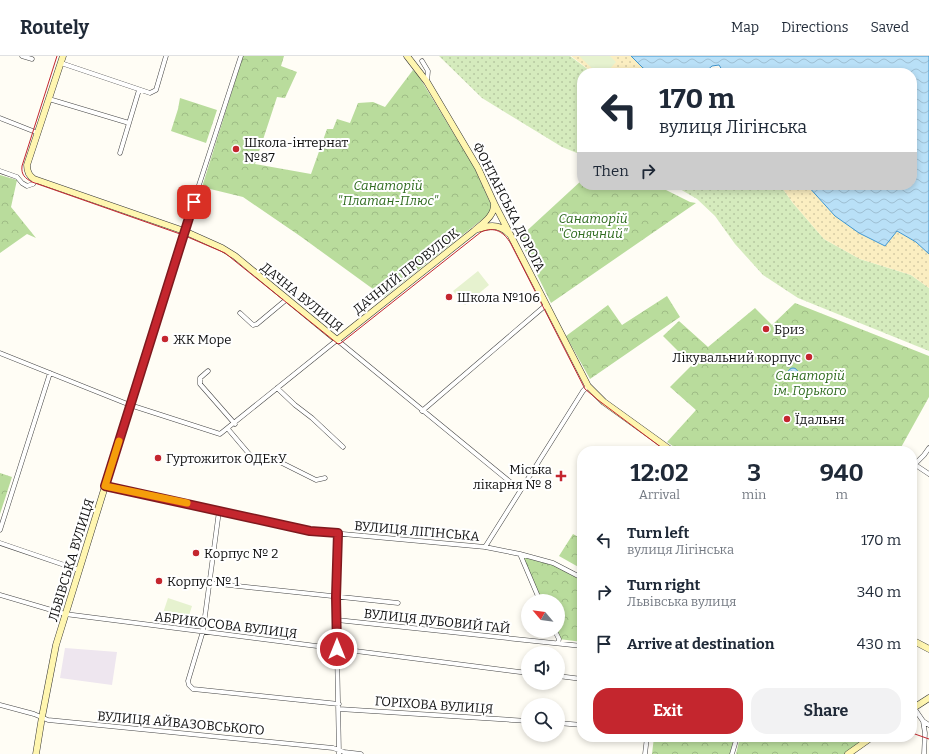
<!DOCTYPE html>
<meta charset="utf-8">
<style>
body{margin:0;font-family:Bitter,serif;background:#f2f2f3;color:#1f2937;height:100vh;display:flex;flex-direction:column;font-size:15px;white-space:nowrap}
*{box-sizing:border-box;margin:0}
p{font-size:13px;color:#747a83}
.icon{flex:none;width:22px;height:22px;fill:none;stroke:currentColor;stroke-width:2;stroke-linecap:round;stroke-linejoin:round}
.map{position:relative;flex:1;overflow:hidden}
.sheet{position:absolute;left:577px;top:390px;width:340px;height:296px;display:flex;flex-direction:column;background:#fff;border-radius:16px;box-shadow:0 2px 6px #0003}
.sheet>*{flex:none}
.guide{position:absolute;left:577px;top:12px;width:340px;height:122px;border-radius:16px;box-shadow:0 2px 6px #0003;background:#fff;color:#1f2937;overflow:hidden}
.needle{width:26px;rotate:299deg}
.tools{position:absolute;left:521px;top:538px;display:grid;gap:8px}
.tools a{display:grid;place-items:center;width:44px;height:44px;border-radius:50%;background:#fff;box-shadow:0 2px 6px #0003;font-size:20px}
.pin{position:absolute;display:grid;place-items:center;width:34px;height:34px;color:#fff;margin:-17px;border-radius:8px;box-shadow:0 2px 6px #0006}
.me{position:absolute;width:44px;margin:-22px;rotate:0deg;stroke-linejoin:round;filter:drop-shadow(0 0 3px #0008)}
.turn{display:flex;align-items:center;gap:14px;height:84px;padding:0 16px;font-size:18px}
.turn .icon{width:52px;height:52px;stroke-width:2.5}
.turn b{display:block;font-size:28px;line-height:34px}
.then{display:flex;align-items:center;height:38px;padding:0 16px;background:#0003;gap:8px;font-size:15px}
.eta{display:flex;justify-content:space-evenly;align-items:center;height:68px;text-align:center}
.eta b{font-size:24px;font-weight:700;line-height:28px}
.primary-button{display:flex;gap:8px;margin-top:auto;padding:8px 16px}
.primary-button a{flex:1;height:46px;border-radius:16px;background:#c4262e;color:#fff;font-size:16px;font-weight:700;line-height:46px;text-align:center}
.primary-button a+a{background:#f2f2f3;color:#1f2937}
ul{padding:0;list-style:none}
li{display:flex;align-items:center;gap:12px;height:52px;padding:0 16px}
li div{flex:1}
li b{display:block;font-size:15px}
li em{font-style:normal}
header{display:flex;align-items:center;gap:24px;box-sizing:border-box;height:56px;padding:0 20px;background:#fff;border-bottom:1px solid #e0e1e3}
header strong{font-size:19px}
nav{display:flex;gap:22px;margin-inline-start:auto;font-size:14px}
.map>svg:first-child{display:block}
</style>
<header>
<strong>Routely</strong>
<nav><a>Map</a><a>Directions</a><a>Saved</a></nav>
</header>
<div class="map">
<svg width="929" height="698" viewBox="0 0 929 698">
<defs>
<pattern id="grass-dots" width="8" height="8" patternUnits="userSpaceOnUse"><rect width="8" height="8" fill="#d5ebbd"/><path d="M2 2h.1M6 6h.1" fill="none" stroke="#b6c8a1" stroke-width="1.8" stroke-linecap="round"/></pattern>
<pattern id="forest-crowns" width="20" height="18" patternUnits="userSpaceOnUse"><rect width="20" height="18" fill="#b9dc9c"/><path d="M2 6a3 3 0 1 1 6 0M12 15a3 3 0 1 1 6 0" fill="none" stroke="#9ebc85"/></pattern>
<pattern id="sand-dots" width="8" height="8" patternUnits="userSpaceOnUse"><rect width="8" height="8" fill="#fbeec1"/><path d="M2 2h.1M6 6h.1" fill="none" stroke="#d6cba5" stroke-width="1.8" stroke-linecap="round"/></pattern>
<pattern id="water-waves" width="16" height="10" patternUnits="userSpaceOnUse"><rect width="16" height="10" fill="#b9e0f7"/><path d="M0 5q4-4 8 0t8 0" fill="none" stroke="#9ebfd3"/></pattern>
</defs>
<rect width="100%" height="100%" fill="#fffdf5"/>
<path fill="#eee6ef" d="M65,592L117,596L112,629L60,622Z"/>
<path fill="url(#grass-dots)" d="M439,0H570L593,17H582V99L562,91L482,42Z
M673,129H780L793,147L824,183L860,203L911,219L929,232V295L798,242L763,219L735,188L715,160L697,143Z"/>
<path fill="url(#forest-crowns)" d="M243,0H284L281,10L297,16L285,42L277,41L255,108L311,118L327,73H333L337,63L350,67L358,47L373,46L385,51L413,14L418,19L474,111L492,151L489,158L384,241L300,180L243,141L202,131Z
M180,42L217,54L206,87L171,75L178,53Z
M0,119L17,124L11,151L36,182L27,178L0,197Z
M582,124V129H656L690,146L696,147L551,247L519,182Z
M667,240L680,261L590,323L566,280L608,249L622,269Z
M795,247L929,300V341L899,395H680L667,386L696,354L670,331L692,309L663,280L679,265L708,291L755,252L772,269Z
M0,417L12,421L0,458Z
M573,478L582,483V513L559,500Z
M520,499L553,508L582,524V586L559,583L556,575H558V545H542Z
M654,681H735L730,698H652Z
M740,681H851L860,687L845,698H736Z"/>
<path fill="url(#sand-dots)" d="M571,0H631L643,12L652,17H593Z
M780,129H807L835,160L859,177L884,190L896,175L916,186L929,198V232L911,219L860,203L824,183L793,147Z"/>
<path fill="#e6f2cf" d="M579,0H610L616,6L606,17H597Z
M478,215L489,229L465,249L453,235Z
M168,542L192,550L186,569L160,566Z"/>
<path fill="url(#water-waves)" stroke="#3f96cf" d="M631,0H929V198L916,186L897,175L885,190L859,177L835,160L807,129H912V17H724L719,9L712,10L704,17H652L643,12Z
M788 317a5 5 0 1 1 10 0a5 5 0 1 1-10 0Z"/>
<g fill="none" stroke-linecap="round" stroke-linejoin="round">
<g stroke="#444" stroke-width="5">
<path id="street" d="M22,0L32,3
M422,5L428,15L427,26
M61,7L150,37L156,34L166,0
M49,43L129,67
M0,62L38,77
M120,97L139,34
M0,115L17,121L22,127L27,130L33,128L36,124
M184,175L241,0
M240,257L253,269L257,268L287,243
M0,297L130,349L220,378L337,284L520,434
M208,315L200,322V328L235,368
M277,332L295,349L312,362L343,391
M422,355L546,249
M228,373L255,405L260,406L276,404L316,424L325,422
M914,408L929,418
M912,411L924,399L929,392
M105,430L310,475L485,491L520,498L553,507L582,522
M219,455L203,575L188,625L189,629L193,633L339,648
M0,474L50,317
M338,477L336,541L339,698
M0,487L79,514
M485,491L583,335L588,330
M520,498L540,545
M210,527L398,547
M0,539L65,558L528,617
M337,564L582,590
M555,575L559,583L558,587
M558,620L582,623
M0,649L34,658L48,664L333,692L344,696L361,698
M914,652L923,665L929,669
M339,653L528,665
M923,665L925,677L924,698
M558,667L582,669
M645,698L647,681
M732,698L737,681"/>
</g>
<g stroke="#333" stroke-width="7">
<path id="secondary" d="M63,0L27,109C27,116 29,120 34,123L184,175L222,192L235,200L337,284L474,175C483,167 495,160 494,147
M407,0L427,26L478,112L494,147L588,330L604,346L672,395
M478,173C489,169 500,168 508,177
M912,584L929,593
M912,653L929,642
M36,698L42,661L56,589L184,175
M848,698L872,681"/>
</g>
<use href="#street" stroke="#fff" stroke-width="4"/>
<use href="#secondary" stroke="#fff6b0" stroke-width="6"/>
<path stroke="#c4262e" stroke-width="1" d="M57,0L22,110C21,119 25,122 32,126L183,179L225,197L338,288L341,287L481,176C495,170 504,176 511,188L585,333L598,344L666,395
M912,677L929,683"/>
</g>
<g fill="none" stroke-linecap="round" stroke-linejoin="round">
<g stroke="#7f191e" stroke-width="10">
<path id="route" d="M194,146L105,430L310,475L338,477L336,541L337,593"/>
</g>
<use href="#route" stroke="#c4262e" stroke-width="7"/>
<path stroke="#f59e0b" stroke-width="7" d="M119,385L105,430L187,447"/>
</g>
<g fill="#c4262e" stroke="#fff" stroke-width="1.5">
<circle cx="236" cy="93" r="4"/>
<circle cx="449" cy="241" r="4"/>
<circle cx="766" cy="273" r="4"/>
<circle cx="165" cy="283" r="4"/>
<circle cx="809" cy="301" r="4"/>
<circle cx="787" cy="363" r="4"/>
<circle cx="158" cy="402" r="4"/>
<path d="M559 414h4v4h4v4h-4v4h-4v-4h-4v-4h4z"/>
<circle cx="196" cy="497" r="4"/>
<circle cx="159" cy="525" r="4"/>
</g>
<g text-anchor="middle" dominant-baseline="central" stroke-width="4" stroke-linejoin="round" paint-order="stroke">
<g font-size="13" fill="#111" stroke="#fff" text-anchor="start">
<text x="244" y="86">Школа-інтернат<tspan x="244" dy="15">№87</tspan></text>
<text x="457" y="241">Школа №106</text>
<text x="774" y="273">Бриз</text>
<text x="173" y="283">ЖК Море</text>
<text x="801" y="301" text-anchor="end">Лікувальний корпус</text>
<text x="795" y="363">Їдальня</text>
<text x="166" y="402">Гуртожиток ОДЕкУ</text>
<text x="552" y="413" text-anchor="end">Міська<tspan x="552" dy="15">лікарня № 8</tspan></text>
<text x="204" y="497">Корпус № 2</text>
<text x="167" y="525">Корпус № 1</text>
</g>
<g font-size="13" font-style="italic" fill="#2f6b1f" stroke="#fff">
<text x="388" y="129">Санаторій<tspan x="388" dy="15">"Платан-Плюс"</tspan></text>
<text x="593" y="162">Санаторій<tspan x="593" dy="15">"Сонячний"</tspan></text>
<text x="810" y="319">Cанаторій<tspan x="810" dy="15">ім. Горького</tspan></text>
</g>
<g font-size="13" fill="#111" stroke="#fff">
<text transform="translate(509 151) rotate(63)">ФОНТАНСЬКА ДОРОГА</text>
<text transform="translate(406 215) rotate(-38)">ДАЧНИЙ ПРОВУЛОК</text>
<text transform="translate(302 241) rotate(39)">ДАЧНА ВУЛИЦЯ</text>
<text transform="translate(417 475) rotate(5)">ВУЛИЦЯ ЛІГІНСЬКА</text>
<text transform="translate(71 504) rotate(-73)">ЛЬВІВСЬКА ВУЛИЦЯ</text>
<text transform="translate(437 565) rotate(6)">ВУЛИЦЯ ДУБОВИЙ ГАЙ</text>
<text transform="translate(226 569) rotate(7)">АБРИКОСОВА ВУЛИЦЯ</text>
<text transform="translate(434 649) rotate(4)">ГОРІХОВА ВУЛИЦЯ</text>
<text transform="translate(181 667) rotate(5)">ВУЛИЦЯ АЙВАЗОВСЬКОГО</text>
</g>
</g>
</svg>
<div class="tools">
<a><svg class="needle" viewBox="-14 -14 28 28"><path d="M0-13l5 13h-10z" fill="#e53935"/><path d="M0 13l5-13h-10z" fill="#747a83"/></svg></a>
<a><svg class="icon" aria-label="sound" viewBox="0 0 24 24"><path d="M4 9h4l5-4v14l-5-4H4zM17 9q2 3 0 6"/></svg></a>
<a><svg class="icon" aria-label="search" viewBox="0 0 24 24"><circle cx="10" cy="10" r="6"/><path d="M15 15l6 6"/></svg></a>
</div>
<div class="pin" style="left:194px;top:146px;background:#d93025"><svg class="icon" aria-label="arrive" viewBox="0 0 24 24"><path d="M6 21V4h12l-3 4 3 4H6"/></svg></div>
<svg class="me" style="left:337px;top:593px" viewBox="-20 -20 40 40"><circle r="17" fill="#c4262e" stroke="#fff" stroke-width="3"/><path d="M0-11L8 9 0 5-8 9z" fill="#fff"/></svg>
<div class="guide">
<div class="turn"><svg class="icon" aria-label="left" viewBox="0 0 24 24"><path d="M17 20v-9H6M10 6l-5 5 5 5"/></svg><div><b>170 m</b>вулиця Лігінська</div></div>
<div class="then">Then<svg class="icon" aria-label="right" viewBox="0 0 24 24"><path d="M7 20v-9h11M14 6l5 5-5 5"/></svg></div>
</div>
<section class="sheet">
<div class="eta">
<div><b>12:02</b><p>Arrival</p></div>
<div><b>3</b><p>min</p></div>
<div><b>940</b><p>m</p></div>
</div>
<ul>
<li><svg class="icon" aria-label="left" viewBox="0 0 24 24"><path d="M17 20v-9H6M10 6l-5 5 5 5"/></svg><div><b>Turn left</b><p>вулиця Лігінська</p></div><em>170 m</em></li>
<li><svg class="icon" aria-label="right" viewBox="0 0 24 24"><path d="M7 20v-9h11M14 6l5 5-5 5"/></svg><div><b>Turn right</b><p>Львівська вулиця</p></div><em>340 m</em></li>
<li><svg class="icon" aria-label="arrive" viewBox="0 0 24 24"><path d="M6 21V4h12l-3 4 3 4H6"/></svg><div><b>Arrive at destination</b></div><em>430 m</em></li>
</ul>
<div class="primary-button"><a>Exit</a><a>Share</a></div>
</section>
</div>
